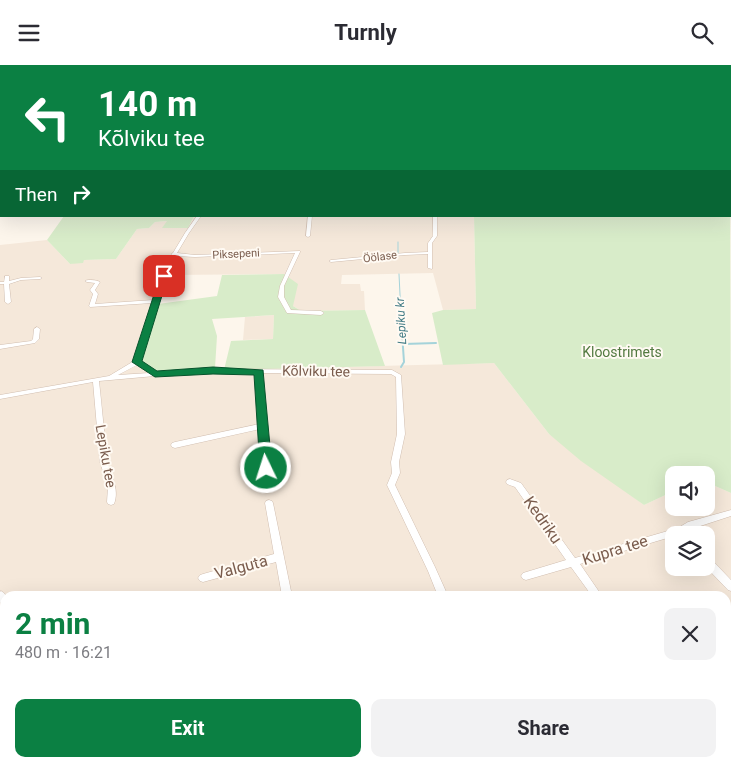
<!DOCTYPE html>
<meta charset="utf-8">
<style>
body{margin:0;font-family:Roboto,sans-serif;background:#f2f2f3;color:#2b2b33;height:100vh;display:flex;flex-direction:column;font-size:19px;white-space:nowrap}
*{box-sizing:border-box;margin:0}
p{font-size:16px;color:#7c7c81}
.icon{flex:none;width:28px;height:28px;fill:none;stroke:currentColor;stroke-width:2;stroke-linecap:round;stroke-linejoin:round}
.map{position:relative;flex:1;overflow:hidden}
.panel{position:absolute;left:0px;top:526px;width:731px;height:176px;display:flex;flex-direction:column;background:#fff;border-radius:15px 15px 0 0;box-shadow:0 5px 20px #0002}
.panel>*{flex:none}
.guide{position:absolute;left:0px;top:0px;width:731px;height:152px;box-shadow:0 5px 20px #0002;background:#0b8043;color:#fff;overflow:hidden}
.controls{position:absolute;left:665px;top:401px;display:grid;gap:10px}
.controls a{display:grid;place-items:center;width:50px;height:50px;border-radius:10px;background:#fff;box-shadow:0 5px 20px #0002;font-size:25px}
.pin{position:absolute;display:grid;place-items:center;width:42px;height:42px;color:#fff;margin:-21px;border-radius:10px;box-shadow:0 2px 8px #0006}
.me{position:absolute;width:55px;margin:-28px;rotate:356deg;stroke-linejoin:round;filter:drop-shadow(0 0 4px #0008)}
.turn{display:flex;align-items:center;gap:18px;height:105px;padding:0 15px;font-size:22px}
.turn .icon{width:65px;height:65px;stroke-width:2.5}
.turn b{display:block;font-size:35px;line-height:42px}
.then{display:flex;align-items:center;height:48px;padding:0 15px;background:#0003;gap:10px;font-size:19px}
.round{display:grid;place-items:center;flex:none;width:52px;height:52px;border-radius:10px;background:#f2f2f3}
.head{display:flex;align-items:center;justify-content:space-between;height:85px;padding:0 15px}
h1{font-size:30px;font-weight:700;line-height:38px;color:#0b8043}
.cta{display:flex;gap:10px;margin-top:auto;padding:10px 15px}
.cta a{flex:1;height:58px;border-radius:10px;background:#0b8043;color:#fff;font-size:20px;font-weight:700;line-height:58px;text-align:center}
.cta a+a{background:#f2f2f3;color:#2b2b33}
header{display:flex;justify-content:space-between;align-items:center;height:65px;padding:0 15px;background:#fff;font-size:22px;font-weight:700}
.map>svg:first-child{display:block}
</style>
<header><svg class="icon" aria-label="menu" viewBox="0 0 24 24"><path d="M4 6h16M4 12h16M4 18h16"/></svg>Turnly<svg class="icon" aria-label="search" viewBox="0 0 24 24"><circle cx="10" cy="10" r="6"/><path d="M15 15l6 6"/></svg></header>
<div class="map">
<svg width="731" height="702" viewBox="0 0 731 702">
<rect width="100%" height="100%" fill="#fdf6ec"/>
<path fill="#f5e8da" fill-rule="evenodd" d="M194,151H474L476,244L443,245L433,208L342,210L341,219H360L361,226H364L365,245L301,246L293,241L284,209L169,210L152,254L141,296L154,307L494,298L549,369L644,440L674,426V442H706V417L731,428V702H0V180L47,175L70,199L84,195L116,194L137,164L149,163L155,157L168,156L163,163H188ZM674,470H706V502H674ZM5,531H726V698H5Z
M274,250L273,274L243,275L245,252Z"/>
<path fill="#d8ecc9" d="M730,72L731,428L706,417V410H674V426L644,440L581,396L549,369L494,298L443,300L432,248L443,245L476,244L474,151H730Z
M64,151H194L188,163H162L167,156L155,157L149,163L137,164L116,194L84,195L83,198L70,199L47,175Z
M284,209L298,219L293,241L301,246L365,245L385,301L224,305L231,276L273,274L274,250L212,254L217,271L215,303L154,307L141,296L158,239L217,231L222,210Z"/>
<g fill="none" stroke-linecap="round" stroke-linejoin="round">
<path stroke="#a5d3da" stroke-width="1" d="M398,177V188
M399,209L402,270"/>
<path stroke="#a5d3da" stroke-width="2" d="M404,279L436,278
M401,302L404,297L402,268"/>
<g stroke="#d1beb0" stroke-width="1">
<path id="street" d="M0,86H1V88H0Z
M0,135H1V137H0Z
M197,151H201L189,168L177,188L195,190L300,186V187L284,221V232L291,245L321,246L324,248L321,250L287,248L278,232L280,221L295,188L195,192L176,191C160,224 150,260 140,296L156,307L213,304L392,305L401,310L405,369L399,397L400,408L395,420L435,502L448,531H438L428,506L387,420L392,408L391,397L397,369L396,312L391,309L262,308L270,403L269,405H263L262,403L260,364L175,383L172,382L171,380L172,378L175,377L259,359L256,308H213L155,311L99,316C102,342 104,368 107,394C110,410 120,423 114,439L111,440L108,439L107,437L108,422L100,397L93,317L0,334V330L109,311L134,296L152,238L90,242L89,241L93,229L90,225L95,218L87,217L85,216C88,214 97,215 100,217L95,225L98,229L95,239L153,235L166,203L172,190L171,189L173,188L185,168ZM137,300L149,308L118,310Z
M308,151H312L310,171L308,172L306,171Z
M433,151H437V171L432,178V204L428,203V189L405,190L331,197L329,196L331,195L405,188L428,187V178L433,171Z
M5,211H9V216L21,213L40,212L42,213L40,214L21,215L9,219L11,237L8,239L5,237L4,219H0V217H4Z
M37,262L40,264L39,274L35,278L0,284V280L31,276L33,274L34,264Z
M510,414L521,418L575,493L678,463L688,457L731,445V451L691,464L680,470H674V471L580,499L602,531H592L571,502L526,515L523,514L521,511L523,508L566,495L515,422L507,419L506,417L507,415Z
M269,435L272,436L273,438L292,531H282L276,497L203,517L200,516L198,513L200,510L203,509L274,489L265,438L266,436Z
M706,491L709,492L731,515V526L728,525L706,502Z
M1,526L4,528L6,531L3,536L0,538V527Z
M5,655V667L0,668V656Z
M135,698H147V702H135Z
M315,698H327L328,702H316Z
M509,698H521L523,702H511Z
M704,698H718L720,702H706Z"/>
</g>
<g stroke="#d6c0b0" stroke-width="11">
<path id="secondary" d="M0,96L1,95"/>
</g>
<use href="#street" fill="#fff" fill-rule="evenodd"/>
<use href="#secondary" stroke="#fff" stroke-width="10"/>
</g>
<linearGradient id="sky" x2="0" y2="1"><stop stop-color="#97c7e8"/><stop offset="0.42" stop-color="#fefbf6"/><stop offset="1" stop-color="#fefbf6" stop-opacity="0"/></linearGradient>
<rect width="731" height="170" fill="url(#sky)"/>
<path fill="#0b8043" stroke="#07532c" d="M164,209L168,211L142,296L157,306L213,302L263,305L272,403L270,406H262L260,403L254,310L213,309L155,312L132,297L160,211Z"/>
<g text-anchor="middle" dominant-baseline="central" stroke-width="4" stroke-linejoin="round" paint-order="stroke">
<g font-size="11" fill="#7a5c4d" stroke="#fffaf3">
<text transform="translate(236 189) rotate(-3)">Piksepeni</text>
<text transform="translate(380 192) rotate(-7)">Öölase</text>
</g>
<g font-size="12" font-style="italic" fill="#437c86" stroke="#fffaf3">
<text transform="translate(401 256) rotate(-93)">Lepiku kr</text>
</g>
<g font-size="14" fill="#537a41" stroke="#fffaf3">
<text x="622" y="287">Kloostrimets</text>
</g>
<g font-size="14" fill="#7a5c4d" stroke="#fffaf3">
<text transform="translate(316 306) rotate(1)">Kõlviku tee</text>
<text transform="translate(106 391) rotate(80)">Lepiku tee</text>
</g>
<g font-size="16" fill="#7a5c4d" stroke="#fffaf3">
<text transform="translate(543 455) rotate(55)">Kedriku</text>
<text transform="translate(615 485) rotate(-17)">Kupra tee</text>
<text transform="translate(241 502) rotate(-15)">Valguta</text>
</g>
</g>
</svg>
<div class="controls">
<a><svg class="icon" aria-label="sound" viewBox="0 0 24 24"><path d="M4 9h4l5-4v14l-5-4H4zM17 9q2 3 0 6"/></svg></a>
<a><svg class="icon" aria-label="layers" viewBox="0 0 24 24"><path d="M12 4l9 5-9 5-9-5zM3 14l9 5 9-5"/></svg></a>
</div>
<div class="pin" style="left:164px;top:211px;background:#d93025"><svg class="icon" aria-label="arrive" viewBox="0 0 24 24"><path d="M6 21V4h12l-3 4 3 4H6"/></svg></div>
<svg class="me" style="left:266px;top:403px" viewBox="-20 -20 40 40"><circle r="17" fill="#0b8043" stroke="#fff" stroke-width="3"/><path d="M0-11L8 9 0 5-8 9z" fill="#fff"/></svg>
<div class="guide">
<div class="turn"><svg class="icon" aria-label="left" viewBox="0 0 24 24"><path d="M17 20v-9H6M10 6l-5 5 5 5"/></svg><div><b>140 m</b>Kõlviku tee</div></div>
<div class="then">Then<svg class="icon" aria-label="right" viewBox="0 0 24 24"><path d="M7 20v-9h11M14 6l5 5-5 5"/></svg></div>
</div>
<section class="panel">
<div class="head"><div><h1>2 min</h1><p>480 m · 16:21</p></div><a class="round"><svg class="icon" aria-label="close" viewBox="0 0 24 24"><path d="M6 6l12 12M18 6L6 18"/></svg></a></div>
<div class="cta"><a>Exit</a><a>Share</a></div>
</section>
</div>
